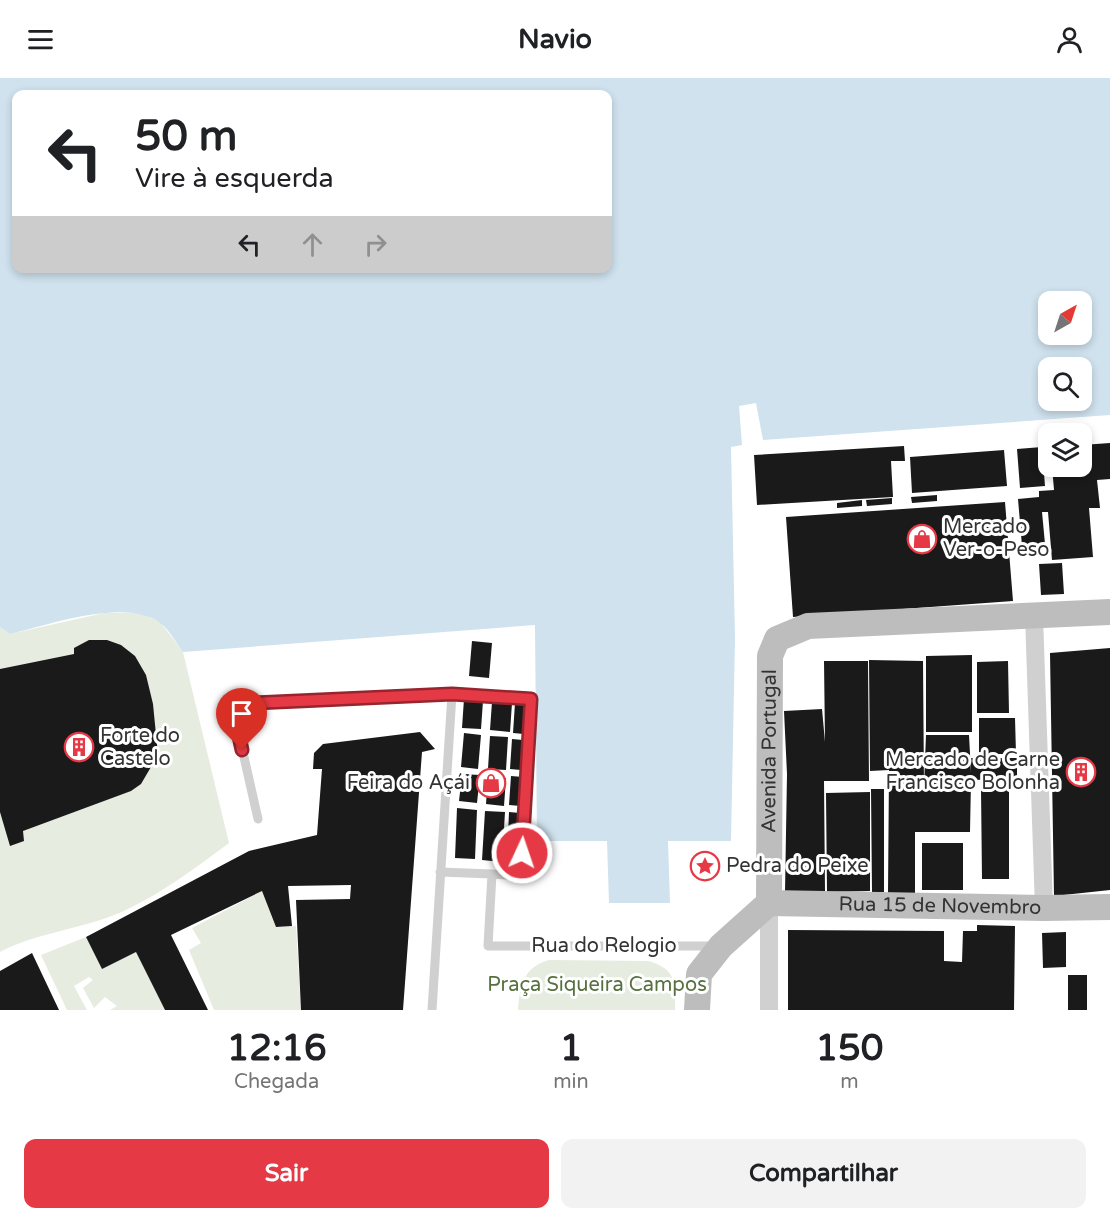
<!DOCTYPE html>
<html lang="pt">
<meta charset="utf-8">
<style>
body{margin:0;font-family:"Varela Round",sans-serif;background:#f2f2f2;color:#202124;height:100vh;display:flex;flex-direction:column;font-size:22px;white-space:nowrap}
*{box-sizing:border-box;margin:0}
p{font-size:20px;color:#757577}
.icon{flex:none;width:33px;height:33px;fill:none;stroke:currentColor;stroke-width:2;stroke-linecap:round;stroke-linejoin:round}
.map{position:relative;height:932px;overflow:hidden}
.side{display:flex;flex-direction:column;background:#fff;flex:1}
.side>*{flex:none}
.top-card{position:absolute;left:12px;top:12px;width:600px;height:183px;border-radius:12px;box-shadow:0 3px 9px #0003;background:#fff;color:#202124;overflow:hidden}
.needle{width:39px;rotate:39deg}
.buttons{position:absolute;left:1038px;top:213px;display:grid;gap:12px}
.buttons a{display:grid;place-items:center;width:54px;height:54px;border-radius:12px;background:#fff;box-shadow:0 3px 9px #0003;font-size:30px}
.pin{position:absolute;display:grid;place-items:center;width:51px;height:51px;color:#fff;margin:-62px -26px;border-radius:50% 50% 50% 0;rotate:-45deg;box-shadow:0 0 6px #0007}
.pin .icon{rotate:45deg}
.me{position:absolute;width:66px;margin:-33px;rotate:3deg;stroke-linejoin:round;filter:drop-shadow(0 0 4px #0008)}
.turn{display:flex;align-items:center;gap:21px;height:126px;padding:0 24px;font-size:27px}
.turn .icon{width:78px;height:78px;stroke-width:2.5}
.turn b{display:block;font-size:42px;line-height:51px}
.lanes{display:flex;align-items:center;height:57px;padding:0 24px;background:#0003;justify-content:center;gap:30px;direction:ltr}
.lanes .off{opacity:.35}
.eta{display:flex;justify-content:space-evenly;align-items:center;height:102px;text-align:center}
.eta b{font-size:36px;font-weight:700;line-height:42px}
.button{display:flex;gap:12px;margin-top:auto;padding:12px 24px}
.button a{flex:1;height:69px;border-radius:12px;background:#e63946;color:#fff;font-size:24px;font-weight:700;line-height:69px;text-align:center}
.button a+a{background:#f2f2f2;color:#202124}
header{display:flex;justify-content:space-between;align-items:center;height:78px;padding:0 24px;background:#fff;font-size:27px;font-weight:700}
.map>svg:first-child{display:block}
</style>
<header><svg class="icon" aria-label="menu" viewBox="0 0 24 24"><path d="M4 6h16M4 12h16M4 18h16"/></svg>Navio<svg class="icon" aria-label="person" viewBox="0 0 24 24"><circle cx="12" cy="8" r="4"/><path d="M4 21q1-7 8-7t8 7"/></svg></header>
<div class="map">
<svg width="1110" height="932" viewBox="0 0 1110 932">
<rect width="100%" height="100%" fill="#fff"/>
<path fill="#e6ecdf" d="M104,535H141L161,545L183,574L229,765C198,788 165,813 130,830C89,851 39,853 0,874V549L10,556Z
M262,813L276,849L296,848L301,932H214L189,872L201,865L192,850Z
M86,859L102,890L136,874L165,932H110L117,928L105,919L94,930L83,910L93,902L89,899L74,908L87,932H67L41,877Z
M549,882L648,883C677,891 675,905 675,932H518C520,908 523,889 549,882Z"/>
<path fill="#cfe2ee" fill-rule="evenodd" d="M0,0H1110V337L763,362L756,325L739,328L742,367L731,369L735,560L731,763H668L670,825H609L607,763H537L535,547L183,574C176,565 169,551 160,545C126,519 48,547 10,556L0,549ZM16,16H608V190H16ZM1048,224H1082V256H1048ZM1048,290H1082V322H1048Z"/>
<path fill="#1a1a1a" d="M1110,365V401L1097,402L1100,430H1089L1093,479L1052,482L1048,434H1042L1045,466L1022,468L1018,421L1039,419V413L1054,412L1052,388H1082V367Z
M904,368L905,383H891L893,419L757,427L754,377Z
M1042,369L1045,408L1020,410L1017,371Z
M1004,372L1007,408L912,415L910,379Z
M937,417V423L912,425L911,419Z
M892,420V426L867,428L866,422Z
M862,422V428L837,430V425Z
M1005,424L1013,523L793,539L786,439Z
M1062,485L1064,516L1041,517L1039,486Z
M89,562H107L121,567L135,578L146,597L153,626L158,677L141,706L131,713L23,753L24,763L10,768L0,734V591L74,576V570Z
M472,563L492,565L489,600L469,598Z
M1110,570V812L1054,818L1050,575Z
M972,577V654H926V578Z
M869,582L923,583L924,708L926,657H969L971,694V680H1017V701L971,702L970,754H915V815H888L889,692L870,693Z
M824,583H868L869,703H824L825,813L785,814L787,696L784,633L822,631L825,664Z
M1008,583L1009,635H977V584Z
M464,621L483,623L481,651L462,650Z
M492,624L512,625L510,654L490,652Z
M515,625L526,626L524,656L513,655Z
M979,640H1015L1016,676H979Z
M420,654L435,671L422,674L403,932H301L296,822L350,821L351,807L288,808L292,848L276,849L262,813L171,857L208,932H165L136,874L102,891L86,859L249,773L317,757L322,691H313L314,675L323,666Z
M464,655L481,657L478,691L461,689Z
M490,658L508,659L506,692L488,691Z
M512,661L523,662L521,692L510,691Z
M462,696L480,697L477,725L459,723Z
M488,698L506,700L504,728L486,726Z
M511,698L523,699L521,728L509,727Z
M871,711H884V814L872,815Z
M981,711H1009V801H982Z
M870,714V813L827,814L826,715Z
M457,730L477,732L475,781L455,780Z
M485,733L505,734L502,784L482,782Z
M509,734L520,735L519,783H507Z
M922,765H963V812H922Z
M977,847L1015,848L1014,932H788V852L944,853V883L962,884L963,853H977Z
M1066,854V889L1043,890L1042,855Z
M32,875L59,932H0V893Z
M1068,897H1087V932H1068Z"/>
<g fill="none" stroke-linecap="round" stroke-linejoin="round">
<path stroke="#d0d0d0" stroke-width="9" d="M258,741L232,626L452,616L531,621L520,798L492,796
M440,794L492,796L488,868H715
M432,932L452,616"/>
<path stroke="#d0d0d0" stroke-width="18" d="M1034,538L1044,830
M769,825V932"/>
<g stroke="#bdbdbd" stroke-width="26">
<path id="s1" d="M769,825L1044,830L1110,829"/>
<path id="s2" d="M697,932L699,896L721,868L769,825L770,578L777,561L808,548L1110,534"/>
</g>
</g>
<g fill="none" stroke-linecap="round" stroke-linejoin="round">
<g stroke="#96252e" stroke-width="15">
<path id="route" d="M242,672L232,626L452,616L531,621L522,775"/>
</g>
<use href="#route" stroke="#e63946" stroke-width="10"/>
</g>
<defs>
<g id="shop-ring" transform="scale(1.5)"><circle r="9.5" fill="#fff" stroke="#e63946" stroke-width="1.5"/><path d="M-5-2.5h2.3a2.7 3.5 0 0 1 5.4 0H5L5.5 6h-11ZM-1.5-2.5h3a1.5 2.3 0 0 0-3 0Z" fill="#e63946"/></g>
<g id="building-ring" transform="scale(1.5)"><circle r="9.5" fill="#fff" stroke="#e63946" stroke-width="1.5"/><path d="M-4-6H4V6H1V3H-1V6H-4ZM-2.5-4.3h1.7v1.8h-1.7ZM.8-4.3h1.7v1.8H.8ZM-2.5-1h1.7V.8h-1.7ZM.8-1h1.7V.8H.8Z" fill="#e63946"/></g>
<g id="sight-ring" transform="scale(1.5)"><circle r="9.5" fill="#fff" stroke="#e63946" stroke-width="1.5"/><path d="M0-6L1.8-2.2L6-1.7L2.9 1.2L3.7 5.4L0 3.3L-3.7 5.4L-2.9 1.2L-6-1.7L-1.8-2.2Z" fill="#e63946"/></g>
</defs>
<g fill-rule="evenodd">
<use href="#shop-ring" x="922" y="461"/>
<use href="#building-ring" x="79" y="669"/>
<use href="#building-ring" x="1081" y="694"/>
<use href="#shop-ring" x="491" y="705"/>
<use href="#sight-ring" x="705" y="788"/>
</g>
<g text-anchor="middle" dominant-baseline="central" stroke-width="6" stroke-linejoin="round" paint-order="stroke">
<g font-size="20" fill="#333" stroke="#fff" text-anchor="start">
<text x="943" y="449">Mercado<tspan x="943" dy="23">Ver-o-Peso</tspan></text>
<text x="100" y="658">Forte do<tspan x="100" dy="23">Castelo</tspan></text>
<text x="1060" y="682" text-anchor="end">Mercado de Carne<tspan x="1060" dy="23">Francisco Bolonha</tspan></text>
<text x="470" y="705" text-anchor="end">Feira do Açái</text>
<text x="726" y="788">Pedra do Peixe</text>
</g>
<g font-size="20" fill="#333" stroke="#fff">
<text stroke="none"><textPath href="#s2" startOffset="288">Avenida Portugal</textPath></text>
<text stroke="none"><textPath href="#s1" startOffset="171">Rua 15 de Novembro</textPath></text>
<text x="604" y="868">Rua do Relogio</text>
</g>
<g font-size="20" fill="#56703f" stroke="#fff">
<text x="597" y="907">Praça Siqueira Campos</text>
</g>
</g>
</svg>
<div class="buttons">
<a><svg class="needle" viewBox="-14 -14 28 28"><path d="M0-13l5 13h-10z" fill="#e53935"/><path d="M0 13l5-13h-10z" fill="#757577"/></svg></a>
<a><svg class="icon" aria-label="search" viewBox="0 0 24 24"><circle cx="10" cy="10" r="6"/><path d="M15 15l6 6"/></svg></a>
<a><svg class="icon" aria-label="layers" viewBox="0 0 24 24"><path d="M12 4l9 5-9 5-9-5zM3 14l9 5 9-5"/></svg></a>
</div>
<div class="pin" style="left:242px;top:672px;background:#d93025"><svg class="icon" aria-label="arrive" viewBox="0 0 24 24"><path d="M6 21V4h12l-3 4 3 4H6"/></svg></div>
<svg class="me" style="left:522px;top:775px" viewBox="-20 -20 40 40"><circle r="17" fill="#e63946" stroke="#fff" stroke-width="3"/><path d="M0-11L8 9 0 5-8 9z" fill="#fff"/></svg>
<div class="top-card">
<div class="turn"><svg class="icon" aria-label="left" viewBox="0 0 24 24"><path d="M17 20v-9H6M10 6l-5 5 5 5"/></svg><div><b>50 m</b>Vire à esquerda</div></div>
<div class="lanes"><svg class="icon" aria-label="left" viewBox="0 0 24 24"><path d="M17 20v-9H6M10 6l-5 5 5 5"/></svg><svg class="icon off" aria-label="ahead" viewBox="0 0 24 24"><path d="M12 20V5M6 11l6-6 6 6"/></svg><svg class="icon off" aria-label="right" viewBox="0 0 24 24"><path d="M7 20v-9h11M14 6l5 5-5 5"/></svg></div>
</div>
</div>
<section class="side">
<div class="eta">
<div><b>12:16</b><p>Chegada</p></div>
<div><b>1</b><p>min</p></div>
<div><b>150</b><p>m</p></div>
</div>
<div class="button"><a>Sair</a><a>Compartilhar</a></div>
</section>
